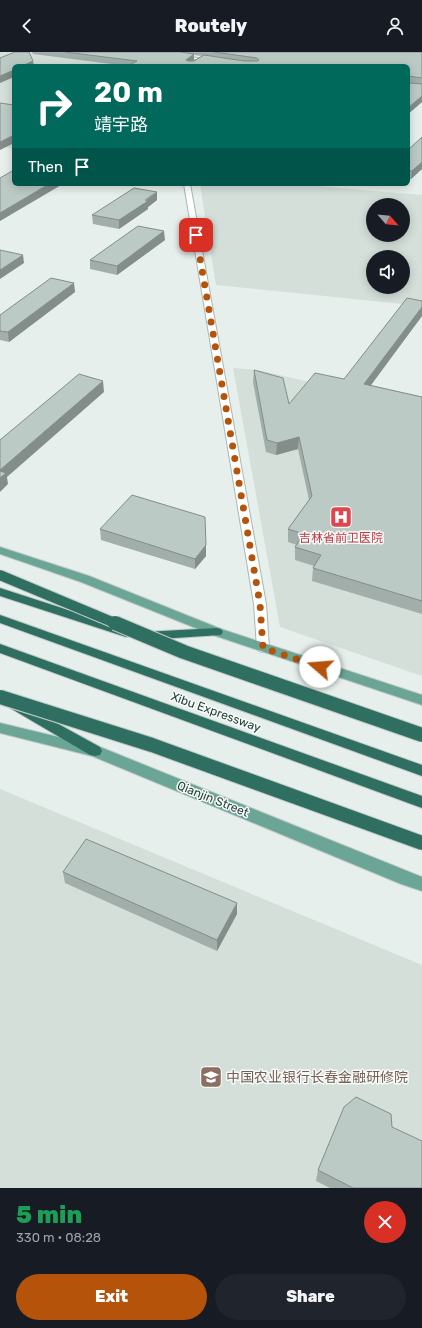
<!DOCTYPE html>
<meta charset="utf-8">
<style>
body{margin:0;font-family:Rubik,"Noto Sans SC",sans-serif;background:#20242c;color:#f1f3f6;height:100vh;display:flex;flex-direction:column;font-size:15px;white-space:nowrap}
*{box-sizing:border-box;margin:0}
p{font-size:13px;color:#9ea1a6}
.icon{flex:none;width:22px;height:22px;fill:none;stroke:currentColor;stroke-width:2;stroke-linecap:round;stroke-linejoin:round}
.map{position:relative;height:1136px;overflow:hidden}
.side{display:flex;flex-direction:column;background:#171b24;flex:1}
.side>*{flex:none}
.banner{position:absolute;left:12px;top:12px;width:398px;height:122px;border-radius:6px;box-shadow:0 2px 10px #0003;background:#00695c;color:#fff;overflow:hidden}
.needle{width:26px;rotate:117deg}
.buttons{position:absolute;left:366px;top:146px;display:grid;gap:8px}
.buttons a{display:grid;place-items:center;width:44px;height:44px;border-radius:50%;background:#171b24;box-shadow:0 2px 10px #0003;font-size:20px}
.pin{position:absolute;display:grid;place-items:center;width:34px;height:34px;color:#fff;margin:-17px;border-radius:8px;box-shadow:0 2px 6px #0006}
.me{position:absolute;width:44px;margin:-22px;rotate:288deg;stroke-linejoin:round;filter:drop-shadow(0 0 3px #0008)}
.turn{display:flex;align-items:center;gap:14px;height:84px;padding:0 16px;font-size:18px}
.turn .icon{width:52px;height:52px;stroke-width:2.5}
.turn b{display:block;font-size:28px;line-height:34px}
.then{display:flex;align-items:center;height:38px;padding:0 16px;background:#0003;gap:8px;font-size:15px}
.round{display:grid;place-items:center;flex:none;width:42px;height:42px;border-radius:21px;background:#20242c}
.overview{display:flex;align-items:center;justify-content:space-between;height:68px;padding:0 16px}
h1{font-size:24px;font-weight:800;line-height:30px;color:#1e9e55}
.action{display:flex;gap:8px;margin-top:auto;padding:8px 16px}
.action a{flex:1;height:46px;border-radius:24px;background:#b45309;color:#fff;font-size:16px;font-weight:800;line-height:46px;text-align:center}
.action a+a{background:#20242c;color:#f1f3f6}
header{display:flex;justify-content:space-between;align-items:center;height:52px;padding:0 16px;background:#171b24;font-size:18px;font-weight:800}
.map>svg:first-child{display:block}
</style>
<header><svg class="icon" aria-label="back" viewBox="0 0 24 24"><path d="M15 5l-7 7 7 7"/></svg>Routely<svg class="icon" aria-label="person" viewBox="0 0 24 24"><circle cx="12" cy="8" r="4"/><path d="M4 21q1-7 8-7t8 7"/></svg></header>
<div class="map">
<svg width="422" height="1136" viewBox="0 0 422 1136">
<rect width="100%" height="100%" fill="#e6efeb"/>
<path fill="#d4dfda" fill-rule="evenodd" d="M0,0H122L174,14H14V97L0,94Z
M200,132H294L422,143V254L216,233ZM373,153H403V183H373ZM373,205H403V235H373Z
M233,316L258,318L422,356V624L280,575Z
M0,737L422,913V1136H0Z"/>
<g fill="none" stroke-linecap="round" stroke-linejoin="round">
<g stroke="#a8b8b2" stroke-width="2">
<path id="street" d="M184,132H190L266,552L269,596L267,599L263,600L259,599L257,596L254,552Z"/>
</g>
<g stroke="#a4bbb3" stroke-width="2">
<path id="secondary" d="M148,0H160L216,9L214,10Z"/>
</g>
<g stroke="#c2cac8" stroke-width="2">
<path id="primary" d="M0,495L89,524L221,577L422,643V653L213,583L81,530L0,502Z
M0,671L100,695L422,825V839L401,832L92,704L0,681Z"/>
</g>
<g stroke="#c2cac8" stroke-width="2">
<path id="highway" d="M0,536L130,578L132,581L130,584L126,585L0,544Z
M0,563L422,713V724L0,571Z
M217,576L221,577L223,580L221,583L144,588L140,587L138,584L140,581L144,580Z
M0,592L422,744V756L0,601Z
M15,648L100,695L102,699L100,703L95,704L90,703L10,656L8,653L10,650Z"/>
</g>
<use href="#street" fill="#fff" fill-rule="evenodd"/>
<use href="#secondary" fill="#fff" fill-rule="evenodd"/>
<use href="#primary" fill="#6aa596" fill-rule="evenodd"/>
<use href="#highway" fill="#2f6f62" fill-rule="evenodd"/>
<g stroke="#c2cac8" stroke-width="12" stroke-linecap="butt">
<path id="highway-bridge-far1" d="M0,523L117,572"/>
</g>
<g stroke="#c2cac8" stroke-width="16" stroke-linecap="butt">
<path id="highway-bridge" d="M115,571L184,600L422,683
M0,645L152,693L422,791"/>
</g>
<use href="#highway-bridge-far1" stroke="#2f6f62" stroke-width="10"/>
<use href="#highway-bridge" stroke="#2f6f62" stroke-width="14"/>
</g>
<path fill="#a1aea9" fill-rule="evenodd" d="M32,0H422V50L408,62L127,14L33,2ZM194,3L202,4L193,9L194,8Z
M422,85V117L411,127H408V98Z
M327,132H354V134Z
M157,148L148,155V157L119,177L93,172L92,163Z
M165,188L117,223L90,217V208Z
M75,240L9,290L0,288V263Z
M422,249V264L370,333L422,345V562L312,529L313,516L314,514L295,508V495L297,493L288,490V477L309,448L298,397L276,403L266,400L253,330L254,318L289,352L344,327Z
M100,477L206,504L195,517L101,488Z
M63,820L237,862L217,899L65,831Z
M392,1075L422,1136H330L316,1129L318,1118Z"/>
<path fill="#838d89" d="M194,2V8L187,14L186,8Z
M33,9L34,14H22Z
M14,18V25L0,31V24Z
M422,44V50L408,62V56Z
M14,83V91L0,98V90Z
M422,110V117L411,127L412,119Z
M49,132H63L0,169V161Z
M157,140V148L148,155V157L119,177V168Z
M164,179L165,188L117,223V214Z
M23,203L24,211L0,227V218Z
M74,231L75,240L9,290L8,280Z
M422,255V264L363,344L364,332Z
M103,329L104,340L7,425L8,432L0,440V418Z
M299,385L298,397L276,403L277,391Z
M206,493V504L195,517V507Z
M237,851V862L217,899V888Z"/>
<path fill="#bbcac4" stroke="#838d89" d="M15,0H29L33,9L22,14H14V18L0,24V6Z
M65,0H180L194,2L186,8L188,9H194L204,3L244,9H257L259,8L257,6L214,0H422V26L408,24V14H127L137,9Z
M408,26L409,31L422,32V44L408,56Z
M0,51L14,53V83L0,90Z
M422,85V110L412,119H408V98Z
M14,118V132H49L0,161V126Z
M134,136L157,140L145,148L148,149L119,168L92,163Z
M138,174L164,179L117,214L90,208Z
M0,198L23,203L0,218Z
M51,226L74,231L8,280L0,279V263Z
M407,246L422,249V255L364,332L422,345V549L313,516L321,503L295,495L304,482L288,477L312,444L299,385L277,391L267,388L254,318L283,326L289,352L315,321L344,327Z
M79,322L103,329L0,418V388Z
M0,419L6,421L0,426Z
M132,443L205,465L206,493L195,507L100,477Z
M86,787L237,851L217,888L63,820Z
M356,1045L391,1062L392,1075L422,1089V1136H353L318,1118L344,1055Z"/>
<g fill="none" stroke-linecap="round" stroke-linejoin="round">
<path stroke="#b45309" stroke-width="7" stroke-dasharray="0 12.6" d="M196,183L260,552L263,596L320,615"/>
</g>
<defs>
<g id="hospital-square" transform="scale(1.15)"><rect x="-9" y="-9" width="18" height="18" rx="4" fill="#e0444e" stroke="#f7fbf9"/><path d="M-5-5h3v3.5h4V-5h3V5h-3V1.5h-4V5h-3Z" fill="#fff"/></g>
<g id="university-square" transform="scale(1.15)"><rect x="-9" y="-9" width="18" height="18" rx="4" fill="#8d6e63" stroke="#f7fbf9"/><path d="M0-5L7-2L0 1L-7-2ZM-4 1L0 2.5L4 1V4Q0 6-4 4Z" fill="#fff"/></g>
</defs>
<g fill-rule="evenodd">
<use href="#hospital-square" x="341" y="465"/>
<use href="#university-square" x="211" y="1025"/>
</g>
<g text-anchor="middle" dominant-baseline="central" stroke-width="3" stroke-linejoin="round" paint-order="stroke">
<g font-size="12" fill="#be3a42" stroke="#f7fbf9">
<text x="341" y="486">吉林省前卫医院</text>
</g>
<g font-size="12" fill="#24423a" stroke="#f7fbf9">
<text transform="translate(216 660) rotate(20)">Xibu Expressway</text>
<text transform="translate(213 747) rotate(22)">Qianjin Street</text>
</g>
<g font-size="14" fill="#785e54" stroke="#f7fbf9" text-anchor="start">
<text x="226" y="1025">中国农业银行长春金融研修院</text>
</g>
</g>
</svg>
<div class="buttons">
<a><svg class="needle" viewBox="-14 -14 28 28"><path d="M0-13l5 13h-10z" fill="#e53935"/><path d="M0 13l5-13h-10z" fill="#9ea1a6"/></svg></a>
<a><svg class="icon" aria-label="sound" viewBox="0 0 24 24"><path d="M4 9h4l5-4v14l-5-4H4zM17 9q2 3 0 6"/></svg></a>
</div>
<div class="pin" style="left:196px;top:183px;background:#d93025"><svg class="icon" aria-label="arrive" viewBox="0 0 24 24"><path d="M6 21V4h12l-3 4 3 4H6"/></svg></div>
<svg class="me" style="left:320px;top:615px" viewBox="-20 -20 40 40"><circle r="19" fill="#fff"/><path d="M0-13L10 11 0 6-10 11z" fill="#b45309"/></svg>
<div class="banner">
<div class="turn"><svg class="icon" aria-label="right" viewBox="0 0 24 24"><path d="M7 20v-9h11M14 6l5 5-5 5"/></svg><div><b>20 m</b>靖宇路</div></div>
<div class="then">Then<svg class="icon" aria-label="arrive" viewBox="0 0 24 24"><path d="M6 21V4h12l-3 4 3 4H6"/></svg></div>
</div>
</div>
<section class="side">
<div class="overview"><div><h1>5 min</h1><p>330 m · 08:28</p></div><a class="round" style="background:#d93025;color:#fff"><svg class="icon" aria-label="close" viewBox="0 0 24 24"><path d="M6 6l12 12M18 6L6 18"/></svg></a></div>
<div class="action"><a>Exit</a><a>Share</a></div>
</section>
